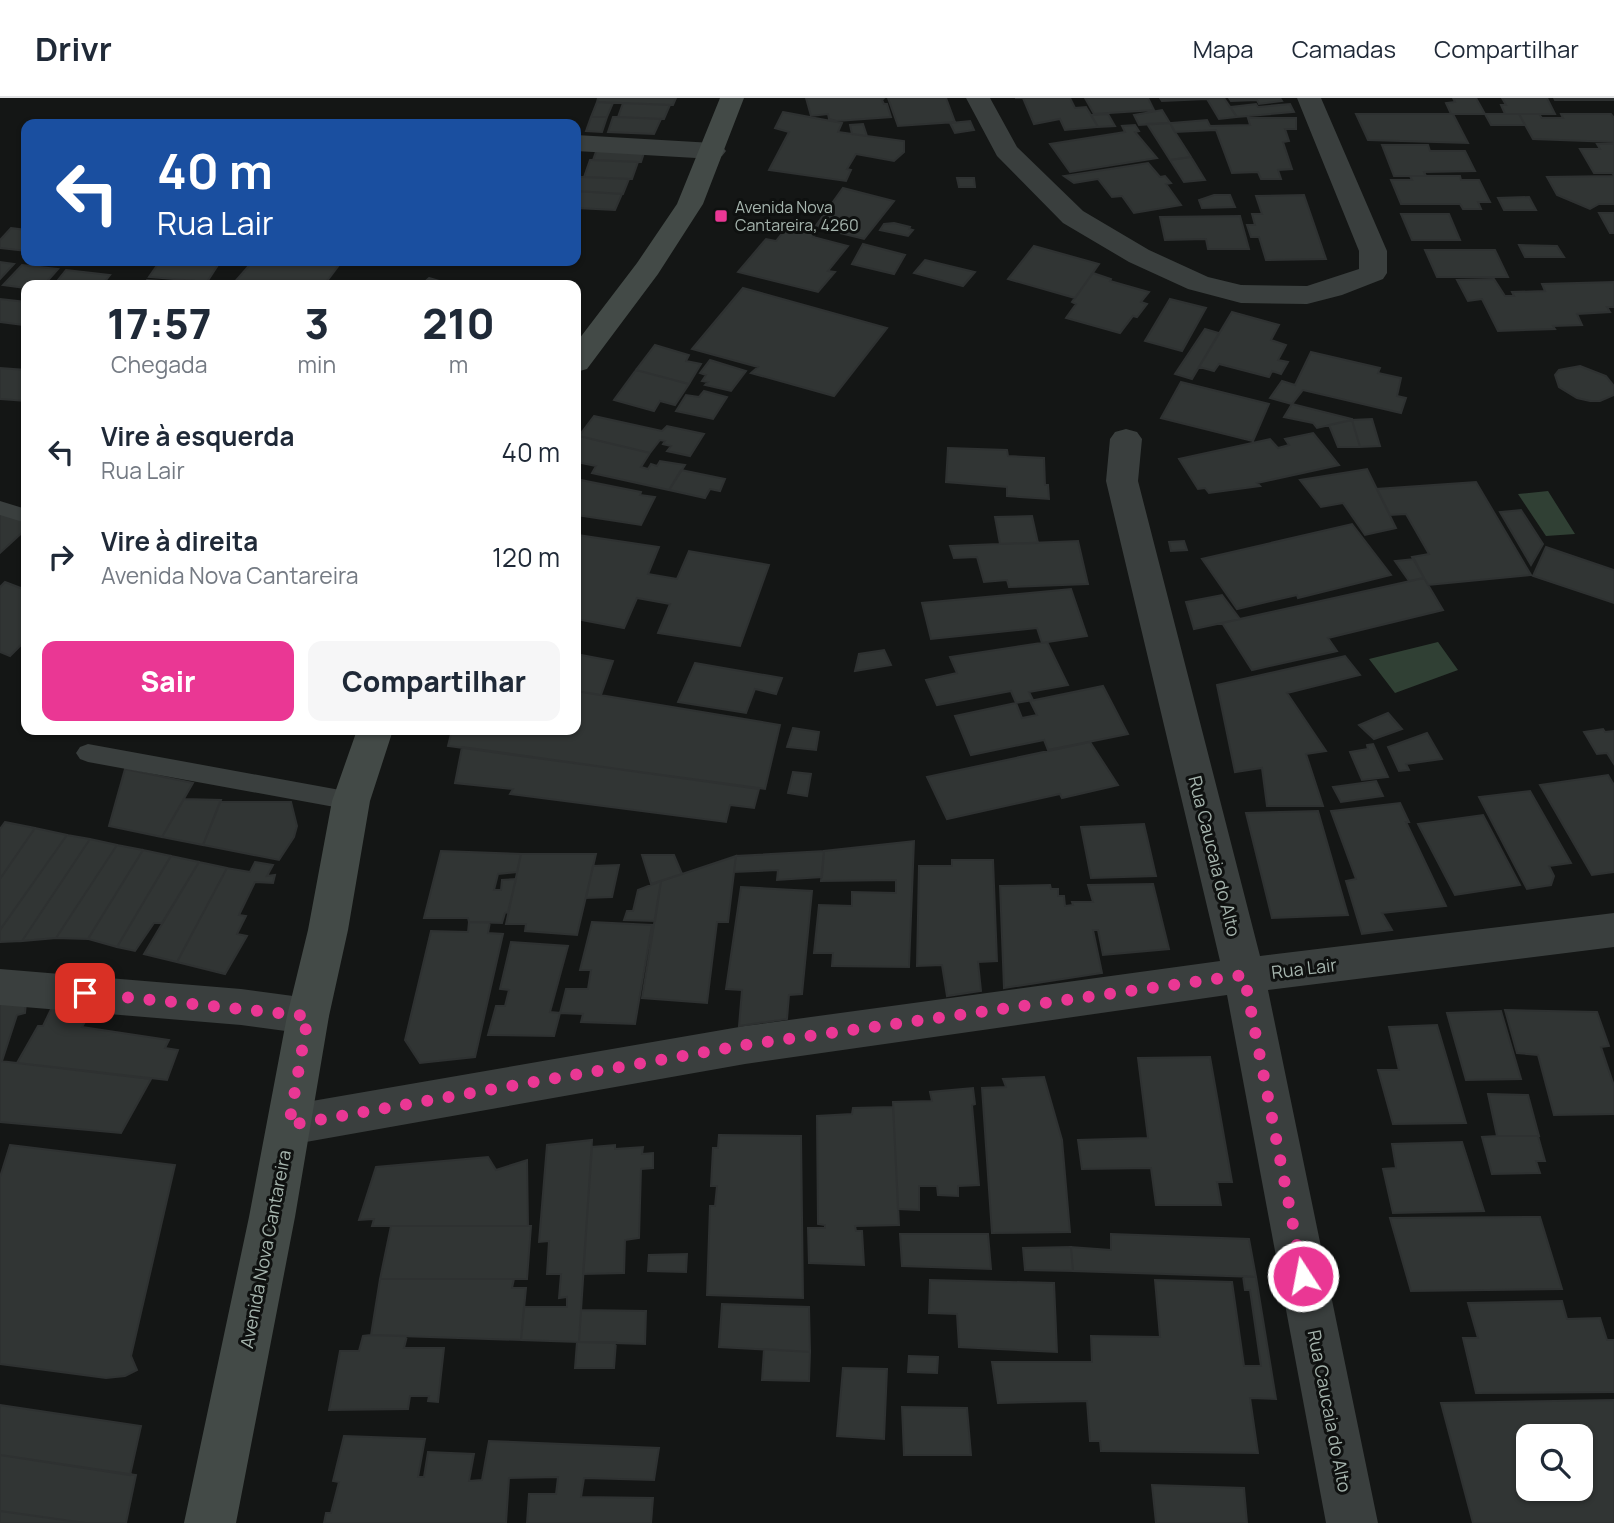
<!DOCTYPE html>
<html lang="pt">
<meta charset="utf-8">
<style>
body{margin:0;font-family:Manrope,sans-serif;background:#f6f6f7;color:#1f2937;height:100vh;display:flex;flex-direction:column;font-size:26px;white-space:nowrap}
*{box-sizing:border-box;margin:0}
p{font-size:23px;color:#747a83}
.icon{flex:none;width:38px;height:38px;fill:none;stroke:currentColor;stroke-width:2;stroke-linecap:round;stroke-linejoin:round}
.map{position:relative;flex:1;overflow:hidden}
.panel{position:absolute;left:21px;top:182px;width:560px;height:455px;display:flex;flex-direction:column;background:#fff;border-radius:14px;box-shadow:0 2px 5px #0004}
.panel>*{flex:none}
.guide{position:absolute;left:21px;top:21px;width:560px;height:147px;border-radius:14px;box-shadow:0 2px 5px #0004;background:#1a4fa0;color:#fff;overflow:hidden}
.controls{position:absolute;left:1516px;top:1326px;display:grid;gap:14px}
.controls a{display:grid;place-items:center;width:77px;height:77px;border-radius:14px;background:#fff;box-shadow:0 2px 5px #0004;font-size:35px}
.pin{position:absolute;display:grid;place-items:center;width:60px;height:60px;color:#fff;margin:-30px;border-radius:14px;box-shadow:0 4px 10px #0006}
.me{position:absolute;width:77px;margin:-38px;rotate:349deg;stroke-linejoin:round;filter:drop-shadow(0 0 5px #0008)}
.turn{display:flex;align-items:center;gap:24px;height:147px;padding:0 21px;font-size:32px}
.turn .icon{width:91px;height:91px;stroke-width:2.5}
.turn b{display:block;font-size:49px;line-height:60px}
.eta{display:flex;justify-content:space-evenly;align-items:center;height:119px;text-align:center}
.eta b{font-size:42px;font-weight:800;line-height:49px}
.action{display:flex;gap:14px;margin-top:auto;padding:14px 21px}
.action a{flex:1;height:80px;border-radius:14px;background:#ea3794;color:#fff;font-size:28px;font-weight:800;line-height:80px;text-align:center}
.action a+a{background:#f6f6f7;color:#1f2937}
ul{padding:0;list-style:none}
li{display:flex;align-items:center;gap:21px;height:105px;padding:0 21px}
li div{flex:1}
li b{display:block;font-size:26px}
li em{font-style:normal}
header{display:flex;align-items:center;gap:42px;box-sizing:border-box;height:98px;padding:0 35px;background:#fff;border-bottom:2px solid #e0e1e3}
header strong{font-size:33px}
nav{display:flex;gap:38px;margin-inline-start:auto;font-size:24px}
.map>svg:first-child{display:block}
</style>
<header>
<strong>Drivr</strong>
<nav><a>Mapa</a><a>Camadas</a><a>Compartilhar</a></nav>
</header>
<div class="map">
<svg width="1614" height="1425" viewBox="0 0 1614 1425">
<rect width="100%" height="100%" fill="#141615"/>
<path fill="#304034" d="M1548,393L1575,436L1546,438L1518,396Z
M1438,544L1458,572L1395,595L1369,561Z"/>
<path fill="#313534" stroke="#2e3131" stroke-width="2" fill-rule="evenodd" d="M598,0H676L673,7L597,4Z
M806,0H884L882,2L884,6H887L891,19L837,23L829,21L828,16L811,18Z
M888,0H946L955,24L898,28Z
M1015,0H1070L1075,10L1086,9L1098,29L1065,32L1060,21L1034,26L1023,0Z
M1085,0H1148L1154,12L1094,16Z
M1160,0H1224L1237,19L1219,21L1207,1L1162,3Z
M1229,0H1280L1282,3L1259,6L1257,2L1231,3Z
M1453,0H1476L1485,16H1451L1446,5L1455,4Z
M1502,0H1547L1555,16H1505L1501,7H1506Z
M1554,0H1614V2H1555Z
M597,4L613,5L607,19H591Z
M623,5L670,7L664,21L618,19Z
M1256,6L1258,9L1290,6L1294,14L1237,19L1230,9Z
M1162,12L1170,25L1139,27L1134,17Z
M783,14L842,25L838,34L904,43V54L894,63L856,56L847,71L851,72L846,83L769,72L789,34L775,30Z
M1108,16L1115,28L1098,29L1091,17Z
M1356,16H1453L1468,45L1368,42Z
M1485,16H1519L1525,27H1491Z
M1519,16H1539L1542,20H1563L1561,16H1611L1614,20V44L1533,41Z
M591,19H607L602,34L586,33Z
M613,19H618L661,21L654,36L608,34Z
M1248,20H1296V31H1285L1289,43L1283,44L1292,71L1278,72L1281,81H1261L1258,74L1232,75L1216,32L1175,34L1170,25L1207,22L1210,28L1250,27Z
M970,23L974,32L955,35L950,25Z
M1170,25L1173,31L1191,59L1170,62L1147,26Z
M863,26L867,38L852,36L850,27Z
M1135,27L1139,33L1135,34L1157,60L1070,74L1050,46L1125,34L1122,28Z
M1597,46H1614V77L1612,75H1594L1580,51H1600Z
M1382,47H1428L1430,53H1465L1475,73L1424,74L1426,78H1394Z
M598,48L645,52L641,64L593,62Z
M1191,59L1205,82L1184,84L1170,62Z
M590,62H593L638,64L632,81L584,79Z
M1148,65L1160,79L1165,78L1171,85L1166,86L1181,107L1134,115L1122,98L1112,99L1098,81L1074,85L1064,78Z
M1410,78H1460L1461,82H1479L1490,104H1478L1481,111H1463L1460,106H1401L1391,82H1412Z
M1614,78V106H1599L1590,111L1557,97L1547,79Z
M580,79H584L629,81L623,96L576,93Z
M957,80H974L975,89H959Z
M843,90L894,103L864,141L815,129Z
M576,93L622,96L615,112L576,110Z
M1214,97H1230L1235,109L1202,110L1199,102Z
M1304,97L1326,161L1266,162L1259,139H1251L1247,127H1255L1252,116H1262L1256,98Z
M1529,99L1536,112H1504L1498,100Z
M1599,115H1614V135H1610Z
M1401,116H1449L1460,142H1412Z
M1240,118L1249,151H1208L1206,141L1165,142L1160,119Z
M894,125L910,129L909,131L913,132L908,138L880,132L884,126Z
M793,129L816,135L813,139L848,148L828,173L835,174L818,194L738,174L766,141L776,143L784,133L789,135Z
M11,130L26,132V153L0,150V142Z
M863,146L905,157L894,176L852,166Z
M1519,147L1557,148L1564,159H1525Z
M1034,148L1099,166L1075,200L1008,181Z
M1425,152H1495L1508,179H1437Z
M925,162L975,174L963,188L914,175Z
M160,163H202L220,164L207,184L149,179Z
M253,163H342L324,187H232Z
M0,164L14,166L0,181Z
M22,167L58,171L44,187H26V190L3,187Z
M66,172L110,177L102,187H54Z
M1093,175L1111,181L1110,183L1149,194L1141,204L1147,206L1137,219L1133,218L1120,235L1066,220L1076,206L1072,204Z
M429,180L453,187H421Z
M1494,181L1505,198H1514L1512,194L1545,193L1542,186L1614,184V209H1607L1610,214L1577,216L1582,227L1553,228L1555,231L1498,233L1482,201L1468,203L1457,182Z
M147,182L205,186L144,187Z
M743,190L887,230L834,298L751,275L758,269L692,251Z
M0,201L26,204V224L23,227L0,224Z
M1170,201L1206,210L1182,253L1145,243Z
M1232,214L1279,227L1271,242L1286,247L1278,262L1288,264L1281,276L1272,273L1269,279L1219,266L1214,273L1199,269Z
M1205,231L1219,235L1192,281L1175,276Z
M655,247L689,257L686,263L701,266L689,286L636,272Z
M1311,254L1380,270L1378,275L1401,280L1397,298L1406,300L1401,315L1303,292L1292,306L1270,300L1282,283L1295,287Z
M710,262L746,273L731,293L705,287L708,284L702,283L706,277L700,275Z
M1580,268L1606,278L1614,288V297L1600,303H1590L1577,300L1559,289L1555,277L1559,272Z
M0,270L26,272V303L0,301Z
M636,272L689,286L675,307L660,303L654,313L614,302Z
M1181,284L1269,306L1253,343L1161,320Z
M704,293L727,299L713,321L676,313L686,297L699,299Z
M1292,306L1352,321V322L1317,330L1313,325L1284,319Z
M594,318L662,333L667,328L704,336L690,358L667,353L671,348L663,346L665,343L660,342L650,355L579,338Z
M1372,321L1380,348L1360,349L1352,322Z
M1352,322L1360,349H1338L1329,327Z
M1313,335L1339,367L1257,385L1260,388L1209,395L1205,390L1198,391L1179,361L1270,341L1278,350L1289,347L1285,341Z
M579,338L650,355L641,369L648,371L651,366L657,368L660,363L685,367L669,392L592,375L596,368L576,364V343Z
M948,350L1007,352L1008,358L1044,360L1045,387H1048L1049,401L1007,398V389L946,384Z
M1367,371L1396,430L1365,437L1343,405L1321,409L1300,382Z
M681,372L725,381L720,393L710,391L705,400L669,392Z
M576,381L641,394L640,397L655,399L641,427L576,417Z
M1476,384L1531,477L1428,487L1412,459L1429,456L1406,416L1390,417L1377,391Z
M1521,412L1543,446L1531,467L1500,414Z
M0,414L26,423V431L0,455Z
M1032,418L1038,445L1000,446L995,419Z
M1352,426L1391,477L1298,500L1297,497L1237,511L1202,461Z
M578,437L659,449L648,476L677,481L689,453L769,467L740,548L658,535L670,506L637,500L624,530L576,521Z
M1078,443L1088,486L1009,489L1007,482L984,484L977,459L954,460L950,448Z
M1184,443L1187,452L1171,453L1169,444Z
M1546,449L1614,472V505L1533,478Z
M1414,461L1424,480L1409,483L1395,463Z
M1424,480L1443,512L1328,540L1337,553L1252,572L1222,525Z
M5,484L26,492V542L10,558L0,554V489Z
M1071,491L1087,538L1042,545L1037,530L931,541L922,505Z
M1222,497L1240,521L1194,531L1186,504Z
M1047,544L1068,587L1029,594L1033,602L1016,605L1011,593L937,607L926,582L957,575L950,559Z
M884,552L891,567L855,573L859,556Z
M576,556L613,563L601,597L576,593Z
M1345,558L1360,577L1287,595L1326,653L1306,656L1323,708H1267L1262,670L1235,674L1217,587Z
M695,565L782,580L776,596L755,591L746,615L678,604Z
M1103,588L1128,636L1048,652L1044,642L971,657L955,618L1016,605L1022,620L1037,617L1030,603Z
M576,593L780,627L765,691L448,648L452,632H576Z
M1388,615L1402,631L1374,641L1359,627Z
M793,630L819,634L816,652L787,649Z
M1603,631L1605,634L1614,633V666L1607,655L1597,656L1584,634Z
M1427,635L1442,661L1406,666L1409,672L1399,673L1388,649Z
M1090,644L1118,687L1062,700L1060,696L947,721L927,679Z
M1373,646L1388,679L1362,682L1350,654L1368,651L1367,647Z
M462,649L759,691L754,710L730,707L726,724L510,696L513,691L455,685Z
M125,671L193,685L162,739L109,728Z
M793,674L811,676L807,698L788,695Z
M1608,677L1614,687V774L1592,777L1540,687Z
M1376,683L1383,698L1341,704L1333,689Z
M1530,693L1571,765L1549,768L1554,778L1551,787L1527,791L1479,699Z
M184,701L221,702L203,747L162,739Z
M220,704H291L297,728L294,739L279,762L203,747Z
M1400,705L1409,724H1406L1446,808L1382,815L1392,832L1362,836L1346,783L1356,781L1331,713Z
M1318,713L1348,817L1272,820L1246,715Z
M1483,717L1520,787L1455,797L1418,726Z
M5,724L35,730L0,781V731Z
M1144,726L1156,778L1091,780L1081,729Z
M35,730L67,737L0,832V781Z
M67,737L90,741L22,843L0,844V832Z
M90,741L117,747L56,840L22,843Z
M914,743L909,869L832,868L833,855H814L819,807L852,808V794L896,795V782L821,783L824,753Z
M117,747L143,752L88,841L56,840Z
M143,752L171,758L117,849L88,841Z
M441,753L521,756L517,774L498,776L494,792H501L502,782L516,781L508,814L505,815L502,825L469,824L468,820H424Z
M824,753L822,779L777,782L778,772L734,774L736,758Z
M521,756H596L577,837L525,833L526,826H506Z
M642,757H674L682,776L651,786Z
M171,758L199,764L162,825H154L135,853L117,849Z
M736,758L728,824H717L707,905L642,900L661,783Z
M952,762H993L997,863L978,864L981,893L947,898L942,867L917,868L919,768H952Z
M199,764L227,770L177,864L144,856Z
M255,764L273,767L267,778L275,777L273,785L255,784L239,817L246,818L237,836L247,838L225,876L177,864L227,770L250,774Z
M619,767L612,799L586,800L593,768Z
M661,783L655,823L624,822L627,813H633L638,792Z
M1153,786L1169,851L1103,857L1098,832H1093L1102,875L1004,890L1000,788L1050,787L1051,791H1058V798H1064L1065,808L1073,807L1072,804H1093L1088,787Z
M741,789L812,793L802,896L789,897L787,921L739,928L742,892L726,891Z
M469,824H490L488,835L503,836L475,959L420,965L405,942L431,833L468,834Z
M592,824L652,827L635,926L581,924L583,916L560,915L566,891H588L591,872H580Z
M511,844L568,848L550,914L560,915L554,938L488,937L496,908H505L509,892L500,891Z
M27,895L25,915L17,917L2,963H0V899Z
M52,909L90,915L82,929L169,942L165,950L178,952L167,982L17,965L38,928H43Z
M1505,912L1597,914L1609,948L1601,949L1614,988V1016L1554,1017L1538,957L1517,955Z
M1501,913L1521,981L1466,982L1447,915Z
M1437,927L1466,1025L1393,1026L1378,972H1399L1389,929Z
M1210,959L1232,1084H1217L1221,1107H1156L1151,1070L1082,1071L1078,1042L1148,1040L1138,960Z
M0,963L17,965L151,981L121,1035L0,1024Z
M1044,979L1062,1042L1070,1134L992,1135L982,990L1006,989L1003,981Z
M973,990L975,1006L972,1007L979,1087L958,1088V1098L938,1097L937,1088H919V1112L898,1111L893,1004L932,1003L930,994Z
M1488,996L1528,997L1539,1038H1497Z
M893,1009L899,1127L855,1128L856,1133H862L864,1167L809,1165L808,1130H825V1127L818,1126L817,1018L852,1016L853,1010Z
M719,1037L801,1038L803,1200L707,1197L710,1108H715L717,1088H711L713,1050H718Z
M1497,1038H1538L1545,1063H1536L1540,1075L1492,1076L1482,1039Z
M592,1042L579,1244L521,1242L524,1209H567V1199L559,1200L561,1176H547L549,1143L539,1144L547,1047Z
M1462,1044L1484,1113L1393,1115L1383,1071L1396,1070L1392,1046Z
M10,1047L175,1067L131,1258L137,1272L125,1278L106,1280L0,1266V1079Z
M615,1047V1051L643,1049L642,1056L653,1055V1070L641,1071L639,1140L625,1142L624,1175L583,1176L592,1049Z
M488,1059L496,1072L527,1062L528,1128H372L374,1121L359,1122L376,1069Z
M1540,1119L1562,1191L1411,1193L1390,1120Z
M391,1128H531L527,1181H380Z
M900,1136H988L991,1171L902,1168Z
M1111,1136L1249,1141L1256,1179L1073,1173L1071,1149L1111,1152Z
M1071,1149L1073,1173L1025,1172L1023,1150Z
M687,1156L686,1174L648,1173L649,1157Z
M1243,1178L1256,1179L1276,1301L1250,1300L1258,1355L1101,1353L1100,1343H1090L1087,1303L998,1305L992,1264H1092L1091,1238L1160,1239L1155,1182L1232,1184L1244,1268H1261L1250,1192H1245Z
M380,1181H514L512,1190H526L521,1242L371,1237Z
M930,1182L1054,1185L1057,1254L959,1249L957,1216L929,1215Z
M1562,1203L1567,1221L1600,1220L1607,1242H1614V1294L1476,1295L1463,1240H1478L1468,1205Z
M722,1206L809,1209L810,1254L719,1249Z
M581,1212L646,1213L645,1246L579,1244Z
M371,1237L407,1238L404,1250H444L438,1304L428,1303L429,1298H410L408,1311L329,1312L340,1253H359L363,1238Z
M577,1244H616L614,1270H575Z
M764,1251L810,1254L809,1283L762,1282Z
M909,1258L938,1259L937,1275L908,1274Z
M843,1270L887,1271L884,1341L837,1338Z
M1614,1302V1425H1473L1441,1305ZM1528,1339H1580V1391H1528Z
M0,1307L141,1328L130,1377L0,1357Z
M902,1309L967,1310L971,1357H904Z
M344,1338L425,1341L418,1379H424L428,1354L474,1356L469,1383L482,1382L489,1343L659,1350L654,1382L584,1380L581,1399L653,1400L651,1425H527L529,1396H556L558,1379L509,1380L506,1425H324L326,1415H331L339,1384L333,1383Z
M0,1357L136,1377L126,1425H85L0,1413Z
M1152,1387L1244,1390L1247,1425H1156Z
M0,1413L85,1425H0Z"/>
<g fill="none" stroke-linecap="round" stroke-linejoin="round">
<path fill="#3a3f3e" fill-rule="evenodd" d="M0,403L26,411V425L0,417Z
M88,646L351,694L360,696L363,703L360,710L351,712L88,664L80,661L76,655L80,649Z"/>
<path fill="#3a3f3e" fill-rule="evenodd" d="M966,0H990L1017,49L1083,113L1149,152L1208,179L1241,187L1307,188L1359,171V153L1297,0H1321L1387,153V175L1383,181L1342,197L1307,206L1241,205L1188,191L1129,164L1063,125L997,58Z
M576,37L713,45L722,48L726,53L722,58L713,61L576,53Z
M1126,331L1137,334L1142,341L1138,383L1260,858L1614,815V849L1268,892L1378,1425H1326L1227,897L745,966L289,1047L273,1041L267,1027L273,1013L289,1007L745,928L1220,863L1106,383L1110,341L1115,334Z
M0,871L241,891L308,900L323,905L329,918L323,931L308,936L241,927L0,907Z"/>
<path fill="#434a47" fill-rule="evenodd" d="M720,0H744L703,106L658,176L587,271L576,274V245L637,165L677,106Z
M357,632H393L370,703L348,832L329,918L295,1119L236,1425H184L249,1119L287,918L308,832L332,703Z"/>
</g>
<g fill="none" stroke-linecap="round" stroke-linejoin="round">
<path stroke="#ea3794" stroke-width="12" stroke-dasharray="0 21.6" d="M85,895L308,918L289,1027L745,947L1244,877L1303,1178"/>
</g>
<rect fill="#ea3794" stroke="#0f1110" stroke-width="2.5" x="714" y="111" width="14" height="14" rx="3.5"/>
<g text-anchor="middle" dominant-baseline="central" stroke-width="6" stroke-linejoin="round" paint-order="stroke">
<g font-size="16" fill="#a6b5ae" stroke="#0f1110" text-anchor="start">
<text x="735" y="109">Avenida Nova<tspan x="735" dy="18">Cantareira, 4260</tspan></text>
</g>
<g font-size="18" fill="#a6b5ae" stroke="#0f1110">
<text transform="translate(1215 758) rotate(76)">Rua Caucaia do Alto</text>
<text transform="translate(1304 870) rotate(-7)">Rua Lair</text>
<text transform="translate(265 1151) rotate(-79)">Avenida Nova Cantareira</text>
<text transform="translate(1330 1313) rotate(79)">Rua Caucaia do Alto</text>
</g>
</g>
</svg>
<div class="controls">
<a><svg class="icon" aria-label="search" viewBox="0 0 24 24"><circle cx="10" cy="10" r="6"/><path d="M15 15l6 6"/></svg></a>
</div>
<div class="pin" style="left:85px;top:895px;background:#d93025"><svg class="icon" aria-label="arrive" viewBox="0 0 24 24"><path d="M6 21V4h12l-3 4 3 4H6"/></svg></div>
<svg class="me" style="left:1303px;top:1178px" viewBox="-20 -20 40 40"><circle r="17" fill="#ea3794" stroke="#fff" stroke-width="3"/><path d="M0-11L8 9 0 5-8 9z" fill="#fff"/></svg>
<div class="guide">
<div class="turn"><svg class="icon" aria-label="left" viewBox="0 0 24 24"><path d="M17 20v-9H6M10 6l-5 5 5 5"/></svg><div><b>40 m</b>Rua Lair</div></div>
</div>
<section class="panel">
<div class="eta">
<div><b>17:57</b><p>Chegada</p></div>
<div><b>3</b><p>min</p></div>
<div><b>210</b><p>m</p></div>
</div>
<ul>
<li><svg class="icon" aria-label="left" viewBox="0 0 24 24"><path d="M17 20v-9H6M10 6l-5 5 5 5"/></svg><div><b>Vire à esquerda</b><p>Rua Lair</p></div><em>40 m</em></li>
<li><svg class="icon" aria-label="right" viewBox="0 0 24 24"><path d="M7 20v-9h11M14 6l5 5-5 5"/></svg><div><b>Vire à direita</b><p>Avenida Nova Cantareira</p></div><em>120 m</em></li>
</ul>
<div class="action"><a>Sair</a><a>Compartilhar</a></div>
</section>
</div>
